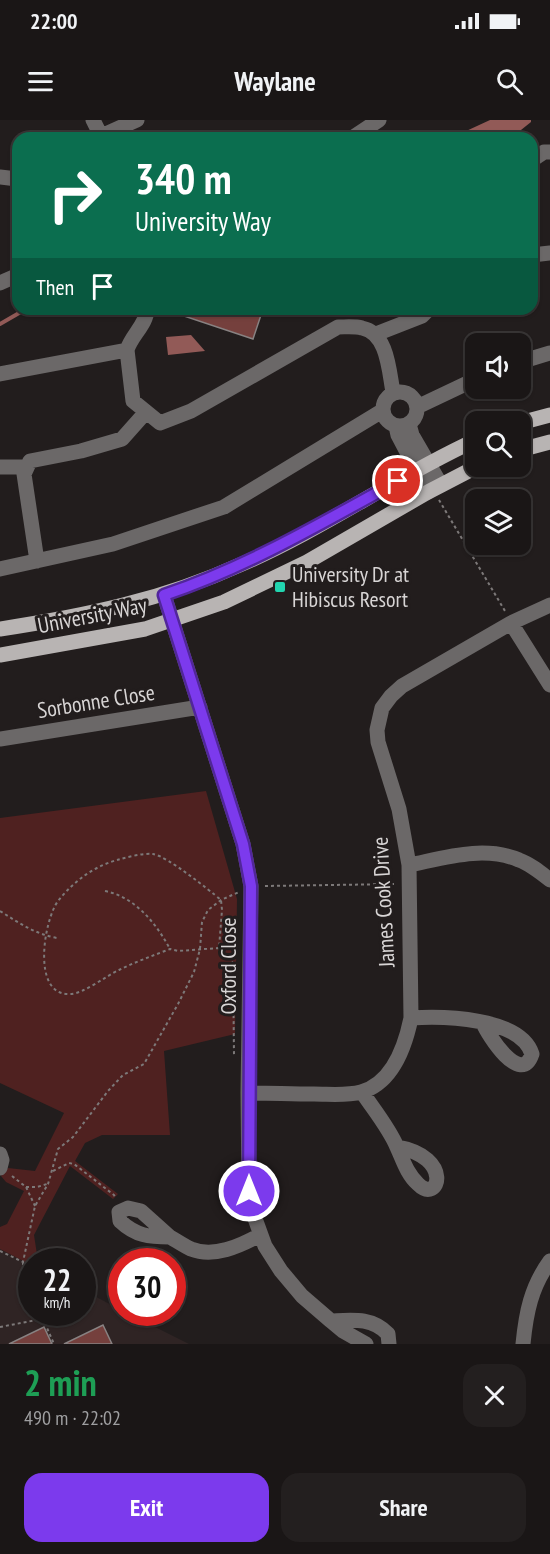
<!DOCTYPE html>
<meta charset="utf-8">
<style>
body{margin:0;font-family:"PT Sans Narrow",sans-serif;background:#231f1f;color:#f1f3f6;height:100vh;display:flex;flex-direction:column;font-size:22px;white-space:nowrap}
*{box-sizing:border-box;margin:0}
p{font-size:20px;color:#9f9fa1}
.icon{flex:none;width:33px;height:33px;fill:none;stroke:currentColor;stroke-width:2;stroke-linecap:round;stroke-linejoin:round}
.map{position:relative;height:1224px;overflow:hidden}
.sheet{display:flex;flex-direction:column;background:#1a1616;flex:1}
.sheet>*{flex:none}
.guide{position:absolute;left:12px;top:12px;width:526px;height:183px;border-radius:18px;box-shadow:0 2px 4px #0004,0 0 0 2px #383535;background:#0b6e4f;color:#fff;overflow:hidden}
.controls{position:absolute;left:465px;top:213px;display:grid;gap:12px}
.controls a{display:grid;place-items:center;width:66px;height:66px;border-radius:12px;background:#1a1616;box-shadow:0 2px 4px #0004,0 0 0 2px #383535;font-size:30px}
.speed{position:absolute;left:18px;top:1128px;display:flex;gap:12px;font-size:30px;font-weight:700;text-align:center}
.speed>*{display:grid;place-content:center;width:78px;height:78px;border-radius:50%;background:#1a1616;box-shadow:0 2px 4px #0004,0 0 0 2px #383535;line-height:1}
.speed small{font-size:15px;font-weight:400}
.speed .limit{border:9px solid #d22;background:#fff;color:#111}
.pin{position:absolute;display:grid;place-items:center;width:51px;height:51px;color:#fff;margin:-26px;border:3px solid #fff;border-radius:50%;box-shadow:0 2px 6px #0007}
.me{position:absolute;width:66px;margin:-33px;rotate:0deg;stroke-linejoin:round;filter:drop-shadow(0 0 4px #0008)}
.turn{display:flex;align-items:center;gap:21px;height:126px;padding:0 24px;font-size:27px}
.turn .icon{width:78px;height:78px;stroke-width:2.5}
.turn b{display:block;font-size:42px;line-height:51px}
.then{display:flex;align-items:center;height:57px;padding:0 24px;background:#0003;gap:12px;font-size:22px}
.round{display:grid;place-items:center;flex:none;width:63px;height:63px;border-radius:18px;background:#231f1f}
.headline{display:flex;align-items:center;justify-content:space-between;height:102px;padding:0 24px}
h1{font-size:36px;font-weight:600;line-height:45px;color:#1e9e55}
.button{display:flex;gap:12px;margin-top:auto;padding:12px 24px}
.button a{flex:1;height:69px;border-radius:18px;background:#7c3aed;color:#fff;font-size:24px;font-weight:600;line-height:69px;text-align:center}
.button a+a{background:#231f1f;color:#f1f3f6}
.status{display:flex;justify-content:space-between;align-items:center;height:42px;padding:0 30px;background:#1a1616;direction:ltr}
.status svg{height:16px;fill:currentColor}
header{display:flex;justify-content:space-between;align-items:center;height:78px;padding:0 24px;background:#1a1616;font-size:27px;font-weight:600}
.map>svg:first-child{display:block}
</style>
<div class="status"><b>22:00</b><svg viewBox="0 0 49 12"><path d="M0 12V9h3v3zM5 12V6h3v6zM10 12V3h3v9zM15 12V0h3v12zM26 1h20v11H26zM47 4h2v5h-2z"/></svg></div>
<header><svg class="icon" aria-label="menu" viewBox="0 0 24 24"><path d="M4 6h16M4 12h16M4 18h16"/></svg>Waylane<svg class="icon" aria-label="search" viewBox="0 0 24 24"><circle cx="10" cy="10" r="6"/><path d="M15 15l6 6"/></svg></header>
<div class="map">
<svg width="550" height="1224" viewBox="0 0 550 1224">
<rect width="100%" height="100%" fill="#221d1d"/>
<path fill="#2f2424" d="M0,1129L31,1145L32,1192H82L83,1170L121,1190L122,1192L127,1193L189,1224H0Z"/>
<path fill="#4f2120" d="M206,671L237,779L235,914L164,931L170,1015H102L85,1023L75,1041L118,1074L113,1079L70,1046L34,1115L38,1141L32,1142L31,1145L0,1129V1107L7,1104L24,1071L6,1062L1,1056L8,1048L35,1051L64,993L0,963V698Z"/>
<path fill="#925a57" d="M490,0H531V2L511,18H451Z
M191,215L205,231L168,235L166,217Z"/>
<g fill="none" stroke-linecap="round" stroke-linejoin="round">
<path stroke="#925a57" stroke-width="4" d="M0,204L26,189"/>
</g>
<path fill="#75403d" stroke="#888282" stroke-width="1.5" d="M169,189H263L253,219L169,191Z
M103,1205L112,1224H64Z
M44,1207L52,1224H9Z"/>
<g fill="none" stroke-linecap="round" stroke-linejoin="round">
<path stroke="#7d7979" stroke-width="2" stroke-dasharray="3 3" stroke-linecap="butt" d="M439,380L505,491
M265,766L397,764
M105,771C135,777 156,803 170,829
M0,791C19,803 35,814 57,818
M219,828L178,831L170,829C152,836 135,842 119,850C106,856 83,874 70,874C31,876 44,800 58,781C74,761 93,747 117,740C128,737 142,733 153,734C167,736 209,770 221,780L222,790L219,828L233,843L234,936
M53,1051L69,1043L74,1044L114,1075L116,1079
M12,1056L26,1067L35,1086
M26,1067H37L47,1064
M0,1131L23,1142L35,1086L48,1064L58,1029L73,1017L108,971L123,955L144,944L178,884L194,852L200,829L202,802L208,790L221,780L239,772
M23,1142V1150L32,1165
M40,1192L54,1224
M0,1207L42,1199"/>
<path stroke="#6b6868" stroke-width="15" d="M93,0L102,18
M101,16L137,0
M352,18L379,0
M532,40L544,32H550
M0,57L17,59L18,62
M532,135L550,133
M0,163L18,155
M147,189C147,204 131,216 127,230L133,281L160,303L191,291L338,207C346,207 355,206 362,208C388,213 389,252 393,272
M376,214L422,196L429,189
M520,242L550,233
M0,254L127,230
M383 289a17 17 0 1 1 34 0a17 17 0 1 1-34 0Z
M417,287L476,259
M409,304L412,315L441,365
M396,306L398,315L428,372
M0,347H27
M37,441L24,354L30,341L81,331L122,319L146,292
M0,449L113,424L224,387L382,291
M164,475L243,724L251,766L248,973L249,1071L253,1093L265,1126L281,1151L302,1176L331,1201
M511,503L550,565
M0,619L200,587
M409,745C444,738 484,725 519,740C530,744 540,752 550,760
M411,898C442,896 520,897 532,934C521,967 488,915 483,903
M362,972C374,990 389,1008 397,1027C403,1040 407,1054 418,1064C439,1085 454,1037 397,1027
M248,973C270,973 292,974 314,974C330,974 346,976 361,972C393,963 405,927 411,898L409,745L399,689L378,622L377,610L382,588L391,576L402,566L511,503L550,485
M0,1034L2,1040L0,1048
M128,1088L141,1091L170,1117C149,1117 136,1116 120,1101L119,1092Z
M170,1117C177,1121 184,1126 191,1129C214,1138 240,1126 260,1115
M366,1224L343,1211L331,1201C352,1200 372,1197 388,1214L389,1224
M523,1224C526,1193 531,1167 550,1141"/>
<path stroke="#b8b4b3" stroke-width="15" d="M520,303L550,295
M520,330L550,322
M0,509C85,496 163,480 242,444C323,409 395,357 476,320
M0,535L145,509L224,482L307,442L428,372L478,346"/>
</g>
<g fill="none" stroke-linecap="round" stroke-linejoin="round">
<g stroke="#51269a" stroke-width="15">
<path id="route" d="M249,1071L251,766L243,724L164,475C247,447 322,403 398,361"/>
</g>
<use href="#route" stroke="#7c3aed" stroke-width="10"/>
</g>
<rect fill="#22d5af" stroke="#221d1d" stroke-width="2" x="274" y="461" width="12" height="12" rx="3"/>
<g text-anchor="middle" dominant-baseline="central" stroke-width="6" stroke-linejoin="round" paint-order="stroke">
<g font-size="22" fill="#d8d5d5" stroke="#221d1d" text-anchor="start">
<text x="292" y="454">University Dr at<tspan x="292" dy="25">Hibiscus Resort</tspan></text>
</g>
<g font-size="22" fill="#d8d5d5" stroke="#221d1d">
<text transform="translate(92 495) rotate(-11)">University Way</text>
<text transform="translate(96 581) rotate(-9)">Sorbonne Close</text>
<text transform="translate(383 782) rotate(-93)">James Cook Drive</text>
<text transform="translate(228 846) rotate(-90)">Oxford Close</text>
</g>
</g>
</svg>
<div class="controls">
<a><svg class="icon" aria-label="sound" viewBox="0 0 24 24"><path d="M4 9h4l5-4v14l-5-4H4zM17 9q2 3 0 6"/></svg></a>
<a><svg class="icon" aria-label="search" viewBox="0 0 24 24"><circle cx="10" cy="10" r="6"/><path d="M15 15l6 6"/></svg></a>
<a><svg class="icon" aria-label="layers" viewBox="0 0 24 24"><path d="M12 4l9 5-9 5-9-5zM3 14l9 5 9-5"/></svg></a>
</div>
<div class="speed"><div>22<small>km/h</small></div><div class="limit">30</div></div>
<div class="pin" style="left:398px;top:361px;background:#d93025"><svg class="icon" aria-label="arrive" viewBox="0 0 24 24"><path d="M6 21V4h12l-3 4 3 4H6"/></svg></div>
<svg class="me" style="left:249px;top:1071px" viewBox="-20 -20 40 40"><circle r="17" fill="#7c3aed" stroke="#fff" stroke-width="3"/><path d="M0-11L8 9 0 5-8 9z" fill="#fff"/></svg>
<div class="guide">
<div class="turn"><svg class="icon" aria-label="right" viewBox="0 0 24 24"><path d="M7 20v-9h11M14 6l5 5-5 5"/></svg><div><b>340 m</b>University Way</div></div>
<div class="then">Then<svg class="icon" aria-label="arrive" viewBox="0 0 24 24"><path d="M6 21V4h12l-3 4 3 4H6"/></svg></div>
</div>
</div>
<section class="sheet">
<div class="headline"><div><h1>2 min</h1><p>490 m · 22:02</p></div><a class="round"><svg class="icon" aria-label="close" viewBox="0 0 24 24"><path d="M6 6l12 12M18 6L6 18"/></svg></a></div>
<div class="button"><a>Exit</a><a>Share</a></div>
</section>
